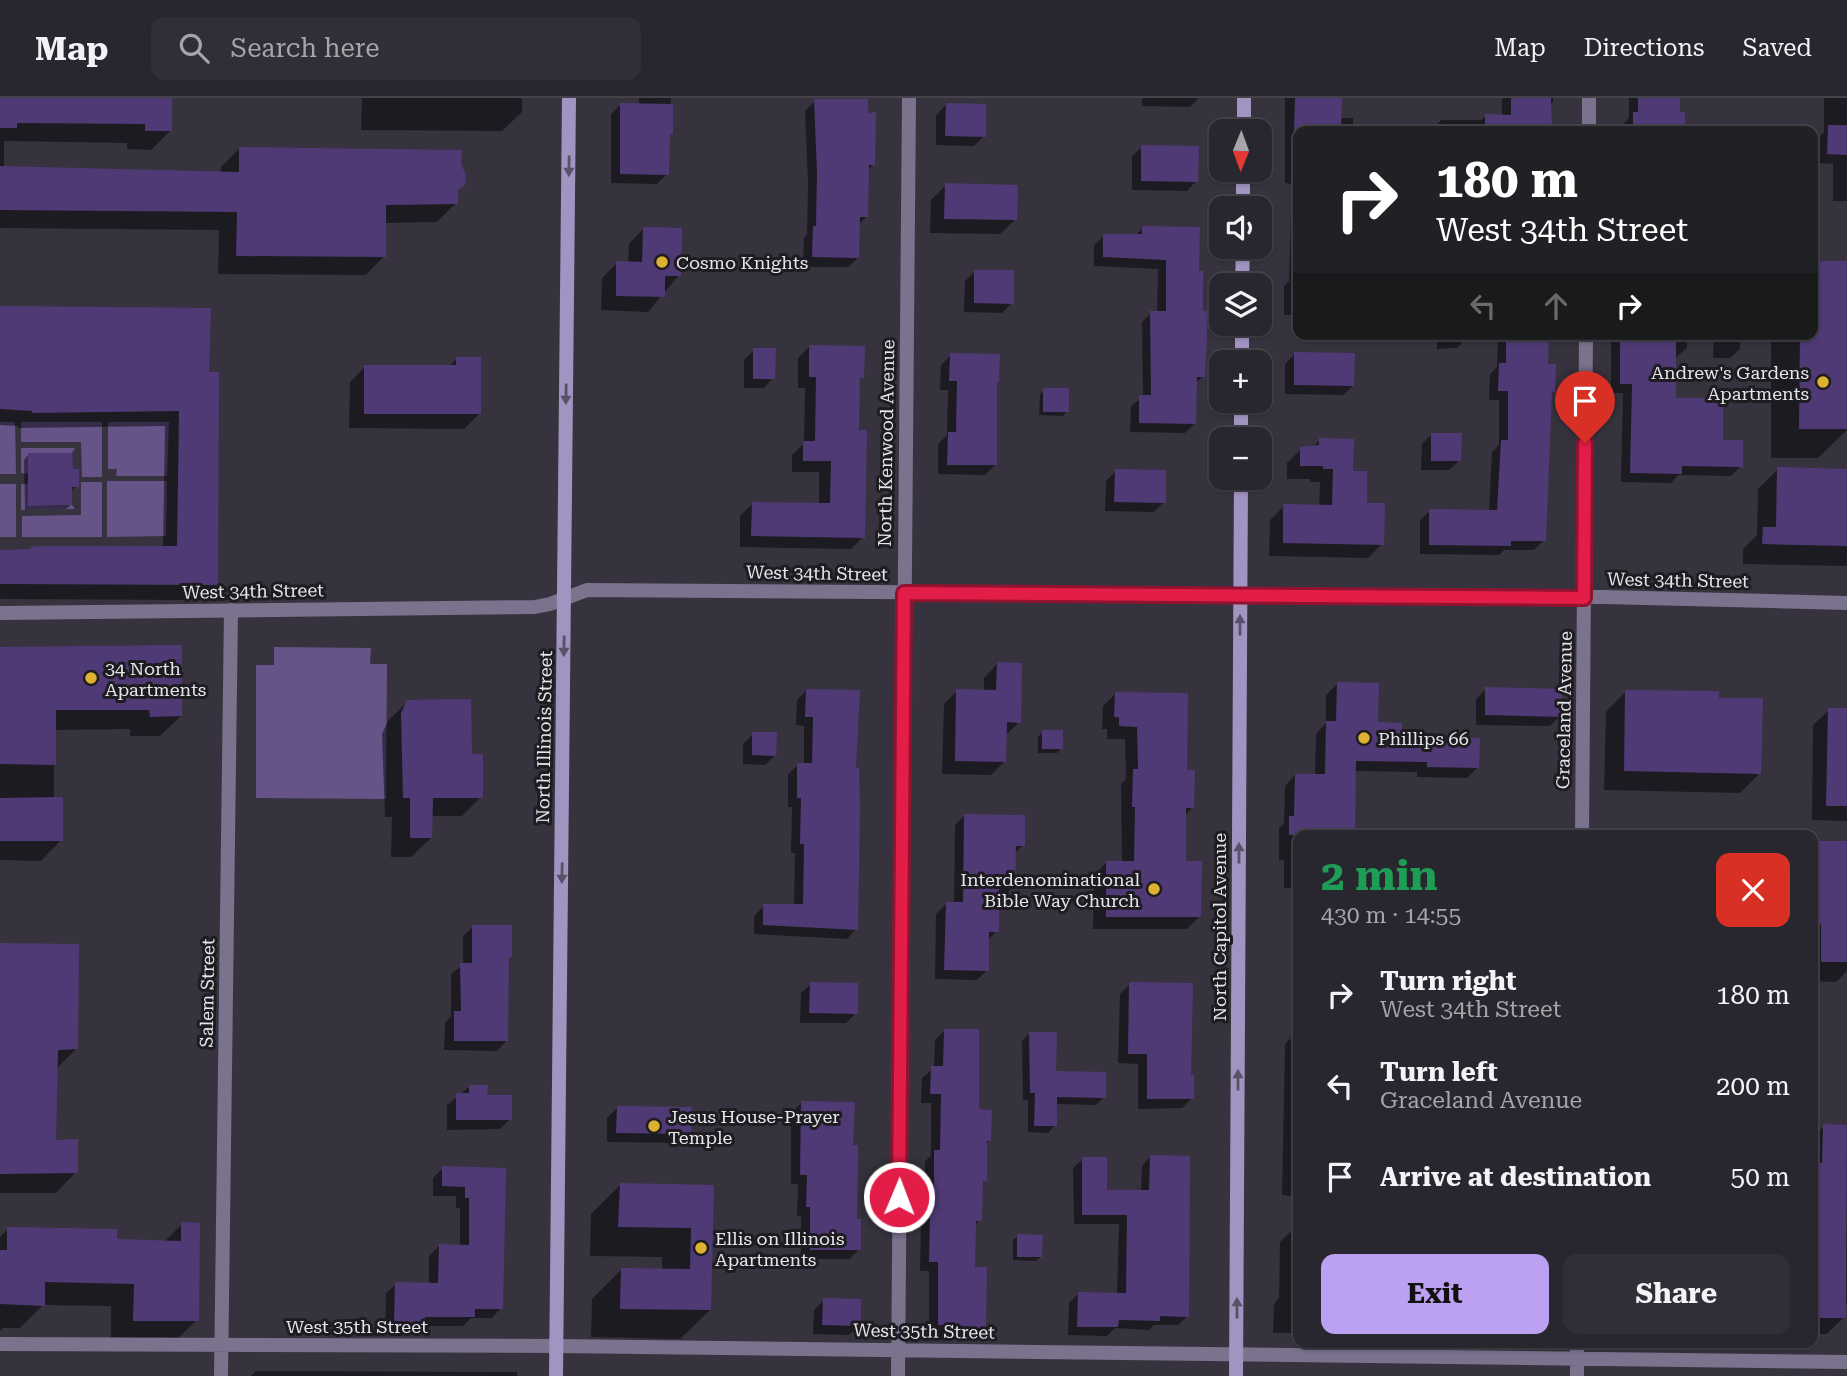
<!DOCTYPE html>
<meta charset="utf-8">
<style>
body{margin:0;font-family:"Roboto Serif",serif;background:#302e36;color:#f1f3f6;height:100vh;display:flex;flex-direction:column;font-size:26px;white-space:nowrap}
*{box-sizing:border-box;margin:0}
p{font-size:23px;color:#a5a5aa}
.icon{flex:none;width:38px;height:38px;fill:none;stroke:currentColor;stroke-width:2;stroke-linecap:round;stroke-linejoin:round}
.map{position:relative;flex:1;overflow:hidden}
.panel{position:absolute;left:1293px;top:732px;width:525px;height:518px;display:flex;flex-direction:column;background:#28262e;border-radius:14px;box-shadow:0 2px 5px #0004,0 0 0 2px #44434a}
.panel>*{flex:none}
.banner{position:absolute;left:1293px;top:28px;width:525px;height:214px;border-radius:14px;box-shadow:0 2px 5px #0004,0 0 0 2px #44434a;background:#202124;color:#fff;overflow:hidden}
.needle{width:46px;rotate:181deg}
.controls{position:absolute;left:1209px;top:21px;display:grid;gap:14px}
.controls a{display:grid;place-items:center;width:63px;height:63px;border-radius:14px;background:#28262e;box-shadow:0 2px 5px #0004,0 0 0 2px #44434a;font-size:35px}
.pin{position:absolute;display:grid;place-items:center;width:60px;height:60px;color:#fff;margin:-72px -30px;border-radius:50% 50% 50% 0;rotate:-45deg;box-shadow:0 0 7px #0007}
.pin .icon{rotate:45deg}
.me{position:absolute;width:77px;margin:-38px;rotate:1deg;stroke-linejoin:round;filter:drop-shadow(0 0 5px #0008)}
.turn{display:flex;align-items:center;gap:24px;height:147px;padding:0 28px;font-size:32px}
.turn .icon{width:91px;height:91px;stroke-width:2.5}
.turn b{display:block;font-size:49px;line-height:60px}
.lanes{display:flex;align-items:center;height:66px;padding:0 28px;background:#0003;justify-content:center;gap:35px;direction:ltr}
.lanes .off{opacity:.35}
.round{display:grid;place-items:center;flex:none;width:74px;height:74px;border-radius:14px;background:#302e36}
.summary{display:flex;align-items:center;justify-content:space-between;height:119px;padding:0 28px}
h1{font-size:42px;font-weight:700;line-height:52px;color:#1e9e55}
.primary-button{display:flex;gap:14px;margin-top:auto;padding:14px 28px}
.primary-button a{flex:1;height:80px;border-radius:14px;background:#bca0f2;color:#111;font-size:28px;font-weight:700;line-height:80px;text-align:center}
.primary-button a+a{background:#302e36;color:#f1f3f6}
ul{padding:0;list-style:none}
li{display:flex;align-items:center;gap:21px;height:91px;padding:0 28px}
li div{flex:1}
li b{display:block;font-size:26px}
li em{font-style:normal}
header{display:flex;align-items:center;gap:42px;box-sizing:border-box;height:98px;padding:0 35px;background:#28262e;border-bottom:2px solid #44434a}
header strong{font-size:33px}
nav{display:flex;gap:38px;margin-inline-start:auto;font-size:24px}
.search{width:490px;height:63px;background:#302e36;display:flex;align-items:center;gap:18px;box-sizing:border-box;padding:0 24px;border-radius:14px;color:#a5a5aa;font-size:26px}
.map>svg:first-child{display:block}
</style>
<header>
<strong>Map</strong>
<div class="search"><svg class="icon" aria-label="search" viewBox="0 0 24 24"><circle cx="10" cy="10" r="6"/><path d="M15 15l6 6"/></svg>Search here</div>
<nav><a>Map</a><a>Directions</a><a>Saved</a></nav>
</header>
<div class="map">
<svg width="1847" height="1278" viewBox="0 0 1847 1278">
<rect width="100%" height="100%" fill="#36333e"/>
<path fill="#665489" d="M0,324H15L16,376H0Z
M21,324H102V379H82L81,344H21Z
M108,324H169L167,378H116L117,371H108Z
M21,350H75L72,355H28V376L21,375Z
M107,383H167L166,438L107,439Z
M81,384H102V439H22V418L81,417Z
M0,386H16V439H0Z
M21,386H28L29,408L72,407L75,411L21,412Z
M274,549L371,550L370,566H387L386,701L256,700V567H274Z"/>
<path fill="#0007" d="M0,0H171L170,33L151,52L127,51V45L4,43V70L221,75V69L240,50L456,93V105L437,124L385,125L384,158L366,177L218,176L219,132L0,130Z
M362,0H522V14L502,33L361,32Z
M639,0H671L667,76L657,86L611,85V16L621,6L639,7Z
M1142,0H1199L1190,9L1142,8Z
M1285,0H1340L1339,20H1353V33H1298V217H1284V188L1289,183L1292,86L1285,85Z
M1502,0H1553V4L1549,8V33H1431L1441,22H1481L1486,18H1502Z
M1629,0H1678V16H1683V33H1624V25L1629,20Z
M1824,0H1847V103H1833V66L1818,65L1819,39L1824,34Z
M815,3L874,66L867,72V118L858,127V160L848,169H803L804,140L807,137L808,85L805,13Z
M946,7L984,38L974,48L936,47V17Z
M1142,49L1196,83L1187,93L1132,92V58Z
M946,87L1016,121L1000,136L930,135L931,102Z
M644,130L679,177L648,214L601,212L602,180L617,165L628,166L629,146Z
M1143,130L1197,175L1203,278L1195,286V325L1185,335L1130,334L1131,308L1143,299L1142,224L1151,215H1157L1158,171L1094,168V147L1104,138H1135Z
M1813,164H1847V332L1818,360H1771V236H1813Z
M975,173L1012,205L1002,215L964,214L965,183Z
M0,210L208,276L216,487L201,502L0,501V454L163,450L165,328L18,330V328L0,327Z
M1437,236H1461V246L1457,250L1437,251Z
M1498,236H1547L1546,267L1554,293L1550,297L1544,442L1534,452H1504L1499,457L1420,456V422L1430,413L1489,414L1492,354L1499,347V302H1489L1490,276L1497,269Z
M1611,236H1687V250L1675,260V302L1741,368L1731,378L1678,377L1671,385L1621,384L1623,295H1611Z
M1714,236H1740V251L1730,260H1713Z
M810,248L862,279L858,284L857,334L863,439L851,451L740,449V418L752,406L819,407V374H792V357L804,345L805,290H798V260Z
M754,252L773,280L764,290H744V262Z
M1295,256L1353,288L1343,297L1285,296V266Z
M951,257L995,367L985,377L938,376V346L947,337L948,292H940L941,267Z
M457,260L479,316L464,331L349,330L350,284L365,269H448Z
M1044,292L1067,313L1063,318L1039,317L1040,296Z
M1432,336L1459,363L1449,372H1421L1422,346Z
M1320,342L1352,375L1382,446L1368,460L1269,458L1270,422L1284,408H1319L1320,384H1310V381H1287V365L1301,351L1312,350Z
M28,357L71,373L77,388L70,393L71,407L66,411L25,412L24,362Z
M1778,371L1847,373V468L1743,466V451L1757,437L1758,391Z
M1116,373L1164,404L1154,414L1105,413L1106,383Z
M0,551L181,618L160,638H130V631L54,632V701L61,742L41,763L0,762Z
M997,566L1019,624L1005,638L1004,664L991,677L942,676L944,606L957,593H984V580Z
M1337,586L1376,626L1400,640L1478,669L1467,680L1417,679V674L1354,673L1298,737V802H1291V790H1284V762H1279V730L1284,725L1285,688L1295,677L1315,678L1316,636L1326,625V597Z
M1486,591L1560,618L1550,628L1476,627V601Z
M806,593L855,671L856,831L847,841L754,836V818L764,808H794L795,755H791L792,709H788V676L798,667H804V628L796,627L797,602Z
M1626,593L1717,601L1760,675L1740,695L1604,692L1606,614Z
M1116,595L1185,674L1192,710L1185,717L1184,764L1200,818L1187,831H1093L1094,777L1106,765H1122L1121,686L1126,681L1125,641H1107V631H1102L1103,608Z
M408,603L470,658L481,699L462,718H431V740L411,759H391L392,719H385L382,636L388,623Z
M1829,612H1847V723L1812,722L1813,627Z
M1043,634L1061,650L1057,655H1038V639Z
M753,636L775,657L765,667L743,666V646Z
M965,717L1023,747L1014,756L1013,789L1003,799H998L997,833L988,842L987,872L977,882L935,881L936,816L946,806H954L955,727Z
M1813,744L1847,745V873L1836,884L1813,883Z
M473,829L510,858L507,861L506,943L497,953L444,952L445,925L451,918V876L463,867V838Z
M0,846L77,950L56,971L55,1044L76,1074L56,1095H0Z
M811,886L856,915L846,925H800L801,895Z
M1130,886L1189,979L1192,1000L1182,1010L1138,1011V966L1118,965L1120,896Z
M945,932L990,1042L985,1047V1082L981,1086L980,1122L974,1128V1171L985,1230L975,1240L940,1239V1236H929V1173H920L921,1126H911L912,1100L922,1090L925,1091V1063L931,1058V1005H921L922,980L934,970L935,942Z
M1030,935L1054,975L1104,999L1096,1007L1055,1006V1027L1048,1035L1028,1034V1002H1023L1022,943Z
M1295,936H1298V1099L1282,1097L1285,946Z
M469,989L486,998L510,1021L500,1031L447,1032V1007Z
M801,1005L852,1049L855,1123L859,1151L850,1161H801V1118H797L798,1086H791V1015Z
M617,1010L690,1035L680,1045L607,1044V1020Z
M1824,1028H1847V1206H1844V1219L1827,1236H1813V1039Z
M1151,1058L1188,1218L1178,1227H1154L1149,1232L1115,1230L1107,1238L1068,1237L1069,1205L1078,1196L1117,1197L1119,1126H1074L1073,1070L1083,1061L1105,1093L1141,1094L1142,1068Z
M443,1070L504,1071L501,1210L492,1220H471L463,1228H420L413,1234H385L386,1195L396,1186H429V1158L439,1148H460V1110H456V1098H433V1080Z
M620,1087L712,1089L710,1212L680,1241L591,1239L592,1201L621,1172L662,1173V1159L590,1158L591,1116Z
M182,1126L197,1222L173,1245L111,1246V1208L43,1207L20,1230H3L0,1233V1139L8,1131L115,1143L164,1144Z
M1290,1134H1298V1235H1273L1274,1206L1279,1200L1280,1144Z
M1018,1138L1041,1158L1036,1163L1013,1162V1142Z
M824,1202L859,1227L849,1237L813,1236L814,1212Z
M256,1273L517,1274V1278H251Z"/>
<path fill="#503a75" d="M0,0H172V33H145V26L17,25V30H0Z
M1295,0H1342L1341,33H1294Z
M1511,0H1551L1552,33H1485V16L1511,17Z
M1638,0H1680V14H1685V33H1633V14H1638Z
M814,1H868V15L876,14L875,67H869L868,119H860L859,160L812,159L813,128H816L817,74Z
M620,5L673,6V36H670L669,77L620,76Z
M946,5L986,6V39L945,38Z
M1828,27H1847V57L1827,56Z
M1141,47L1199,48L1198,84L1141,83Z
M239,49L462,52L461,66L466,77L465,87L458,92V106L386,107V159L236,158L237,114L0,112V68L239,74Z
M945,85L1018,87L1017,122L944,121Z
M1142,128L1200,129L1199,173H1203V213H1207V240L1205,279H1197L1196,326L1139,325V297H1151L1150,213H1166V162L1103,159V136H1142Z
M643,129L682,130L681,178H665V199L616,198V163L642,164Z
M1813,163H1847V331H1799L1800,236H1813Z
M974,172H1014V206L974,205Z
M0,208L211,210L209,274H219L218,487L0,486V452L31,451V449L39,448H177L179,313L32,315V313L0,311Z
M1506,236H1549L1548,266H1556L1555,294H1552L1546,443H1511V448L1429,447V411L1497,412L1501,342H1508V293H1498L1499,265H1506Z
M1620,236H1676V300H1723V342H1743V369L1682,368V376L1630,375L1632,286H1620Z
M809,247L865,248L864,280H860L859,332H867L865,440L751,438L752,404L830,405L831,363H803V343H815L816,279H809Z
M753,250H776L775,281H753Z
M1294,254L1355,255L1354,288L1294,287Z
M950,255L1000,256L999,284H997V367H947L948,334H956L957,283H949Z
M456,259H481V316H364V267H456Z
M1043,290H1069V314H1043Z
M1431,335H1462L1461,363H1431Z
M1319,340L1354,341L1353,373H1367V405H1385L1384,447L1283,445V406L1332,407L1333,371H1323V368H1300V349L1319,347Z
M28,355H72L73,371H79V389H72V407L28,408Z
M1777,369L1847,371V448L1762,446L1763,429H1776Z
M1115,371L1166,372V405L1114,404Z
M182,547V618L150,619L149,612H56V667L0,666V549Z
M997,564L1022,565L1021,625L1007,624L1006,664L955,663L956,591L996,592Z
M1337,584L1379,585L1378,624L1402,625V638L1480,640L1479,670L1427,669V664L1356,663L1355,737H1289V718H1294L1295,676H1325L1326,623H1336Z
M1485,589L1562,591V619L1485,617Z
M806,591L860,592L856,670H859L860,709L858,832L763,827V806H803L804,746H800L801,700H797V665H812L813,619H805Z
M1625,592L1719,593V600H1763L1761,676L1624,673Z
M1115,594L1188,595L1187,672H1195L1194,710H1186V763H1202L1201,819H1106V763H1134L1135,709H1132L1133,671H1138L1137,629L1119,628V619H1114Z
M471,601L472,656H483V700H433L432,740H410V700H403L401,615L407,602Z
M1828,610H1847V708H1826Z
M1042,632H1063V651H1042Z
M752,634H777L776,658L752,657Z
M63,699V743H0V700Z
M964,716L1025,717V748H1016L1015,790H999V834H989V873L944,872L946,804H963Z
M1813,743H1847V864H1821V826H1813Z
M472,827H512V859H509L508,943H454V913H461L460,865H472Z
M0,845L79,846L78,951L58,952L56,1042L78,1041V1075L0,1076Z
M810,884L858,885V916L809,915Z
M1129,884L1193,885L1191,977H1194V1001H1147V956H1128Z
M944,931H979V1011L992,1012L991,1043H987V1083H983L982,1123H976L975,1169H987L986,1230H949V1227H938V1164H929L930,1117H920L921,1089H934V1052H940L941,996H930L931,968H943Z
M1029,934H1057L1056,973L1106,974V1000L1057,999V1028H1034L1035,995H1030Z
M469,987H488L487,997H512V1022H456V995H469Z
M801,1003L855,1004L853,1047H858L857,1121H861V1152H810V1109H806L807,1077H800Z
M617,1008L692,1009L691,1036L616,1035Z
M1823,1026L1847,1027L1846,1220H1813V1116H1817L1818,1065H1822Z
M1150,1057L1190,1058L1189,1219L1160,1218V1223L1119,1222L1118,1229H1077L1078,1194L1126,1195L1127,1117H1082V1059H1107V1092H1149Z
M442,1068L506,1070L503,1211H475V1219H425V1225H394L395,1184L438,1185L439,1146L469,1147V1100H465V1089L442,1088Z
M620,1085L714,1087L711,1212L620,1211L621,1170L690,1171L691,1130L618,1129Z
M181,1124L200,1125L199,1223H133L134,1186L45,1184V1208L0,1206V1152H7V1129L117,1131V1141L181,1143Z
M1017,1136L1043,1137L1042,1159H1017Z
M823,1200L861,1201V1228L822,1227Z"/>
<g fill="none" stroke-linecap="round" stroke-linejoin="round">
<path stroke="#7b728e" stroke-width="14" d="M1589,33V0
M1582,737L1586,236
M0,1246L556,1248L1847,1264
M221,1278L231,512
M898,1278L909,0
M1577,1278V1244"/>
<path stroke="#7b728e" stroke-width="14" d="M0,515L535,509L550,506L587,492L1604,499L1847,505"/>
<path stroke="#a194c0" stroke-width="14" d="M1244,33V0
M1243,110V72
M1242,187L1243,149
M1242,264V226
M1241,341V303
M556,1278L569,0
M1236,1278L1241,380"/>
</g>
<defs><path id="oneway-solid" d="M-6-.8H1V-3.2L6.5 0L1 3.2V.8H-6Z" transform="scale(1.75)"/></defs>
<g fill="#585269">
<use href="#oneway-solid" transform="translate(569 68) rotate(91)"/>
<use href="#oneway-solid" transform="translate(566 296) rotate(91)"/>
<use href="#oneway-solid" transform="translate(1240 527) rotate(-90)"/>
<use href="#oneway-solid" transform="translate(564 548) rotate(91)"/>
<use href="#oneway-solid" transform="translate(1239 755) rotate(-90)"/>
<use href="#oneway-solid" transform="translate(562 775) rotate(91)"/>
<use href="#oneway-solid" transform="translate(1238 982) rotate(-90)"/>
<use href="#oneway-solid" transform="translate(1237 1210) rotate(-90)"/>
</g>
<g fill="none" stroke-linecap="round" stroke-linejoin="round">
<g stroke="#92132f" stroke-width="18">
<path id="route" d="M899,1099L904,495L1584,500L1585,345"/>
</g>
<use href="#route" stroke="#e11d48" stroke-width="12"/>
</g>
<g fill="#ddb233" stroke="#1d1c21" stroke-width="2.5">
<circle cx="662" cy="164" r="7"/>
<circle cx="1823" cy="284" r="7"/>
<circle cx="91" cy="580" r="7"/>
<circle cx="1364" cy="640" r="7"/>
<circle cx="1154" cy="791" r="7"/>
<circle cx="654" cy="1028" r="7"/>
<circle cx="701" cy="1150" r="7"/>
</g>
<g text-anchor="middle" dominant-baseline="central" stroke-width="6" stroke-linejoin="round" paint-order="stroke">
<g font-size="18" fill="#e7e5ec" stroke="#1d1c21" text-anchor="start">
<text x="676" y="164">Cosmo Knights</text>
<text x="1809" y="274" text-anchor="end">Andrew's Gardens<tspan x="1809" dy="21">Apartments</tspan></text>
<text x="105" y="570">34 North<tspan x="105" dy="21">Apartments</tspan></text>
<text x="1378" y="640">Phillips 66</text>
<text x="1140" y="781" text-anchor="end">Interdenominational<tspan x="1140" dy="21">Bible Way Church</tspan></text>
<text x="668" y="1018">Jesus House-Prayer<tspan x="668" dy="21">Temple</tspan></text>
<text x="715" y="1140">Ellis on Illinois<tspan x="715" dy="21">Apartments</tspan></text>
</g>
<g font-size="18" fill="#e7e5ec" stroke="#1d1c21">
<text transform="translate(886 345) rotate(-89)">North Kenwood Avenue</text>
<text transform="translate(817 475) rotate(1)">West 34th Street</text>
<text transform="translate(1678 482) rotate(1)">West 34th Street</text>
<text transform="translate(253 493) rotate(-1)">West 34th Street</text>
<text transform="translate(1564 612) rotate(-89)">Graceland Avenue</text>
<text transform="translate(544 639) rotate(-89)">North Illinois Street</text>
<text transform="translate(1219 829) rotate(-90)">North Capitol Avenue</text>
<text transform="translate(207 895) rotate(-89)">Salem Street</text>
<text x="357" y="1228">West 35th Street</text>
<text transform="translate(924 1233) rotate(1)">West 35th Street</text>
</g>
</g>
</svg>
<div class="controls">
<a><svg class="needle" viewBox="-14 -14 28 28"><path d="M0-13l5 13h-10z" fill="#e53935"/><path d="M0 13l5-13h-10z" fill="#a5a5aa"/></svg></a>
<a><svg class="icon" aria-label="sound" viewBox="0 0 24 24"><path d="M4 9h4l5-4v14l-5-4H4zM17 9q2 3 0 6"/></svg></a>
<a><svg class="icon" aria-label="layers" viewBox="0 0 24 24"><path d="M12 4l9 5-9 5-9-5zM3 14l9 5 9-5"/></svg></a>
<a>+</a>
<a>−</a>
</div>
<div class="pin" style="left:1585px;top:345px;background:#d93025"><svg class="icon" aria-label="arrive" viewBox="0 0 24 24"><path d="M6 21V4h12l-3 4 3 4H6"/></svg></div>
<svg class="me" style="left:899px;top:1099px" viewBox="-20 -20 40 40"><circle r="17" fill="#e11d48" stroke="#fff" stroke-width="3"/><path d="M0-11L8 9 0 5-8 9z" fill="#fff"/></svg>
<div class="banner">
<div class="turn"><svg class="icon" aria-label="right" viewBox="0 0 24 24"><path d="M7 20v-9h11M14 6l5 5-5 5"/></svg><div><b>180 m</b>West 34th Street</div></div>
<div class="lanes"><svg class="icon off" aria-label="left" viewBox="0 0 24 24"><path d="M17 20v-9H6M10 6l-5 5 5 5"/></svg><svg class="icon off" aria-label="ahead" viewBox="0 0 24 24"><path d="M12 20V5M6 11l6-6 6 6"/></svg><svg class="icon" aria-label="right" viewBox="0 0 24 24"><path d="M7 20v-9h11M14 6l5 5-5 5"/></svg></div>
</div>
<section class="panel">
<div class="summary"><div><h1>2 min</h1><p>430 m · 14:55</p></div><a class="round" style="background:#d93025;color:#fff"><svg class="icon" aria-label="close" viewBox="0 0 24 24"><path d="M6 6l12 12M18 6L6 18"/></svg></a></div>
<ul>
<li><svg class="icon" aria-label="right" viewBox="0 0 24 24"><path d="M7 20v-9h11M14 6l5 5-5 5"/></svg><div><b>Turn right</b><p>West 34th Street</p></div><em>180 m</em></li>
<li><svg class="icon" aria-label="left" viewBox="0 0 24 24"><path d="M17 20v-9H6M10 6l-5 5 5 5"/></svg><div><b>Turn left</b><p>Graceland Avenue</p></div><em>200 m</em></li>
<li><svg class="icon" aria-label="arrive" viewBox="0 0 24 24"><path d="M6 21V4h12l-3 4 3 4H6"/></svg><div><b>Arrive at destination</b></div><em>50 m</em></li>
</ul>
<div class="primary-button"><a>Exit</a><a>Share</a></div>
</section>
</div>
